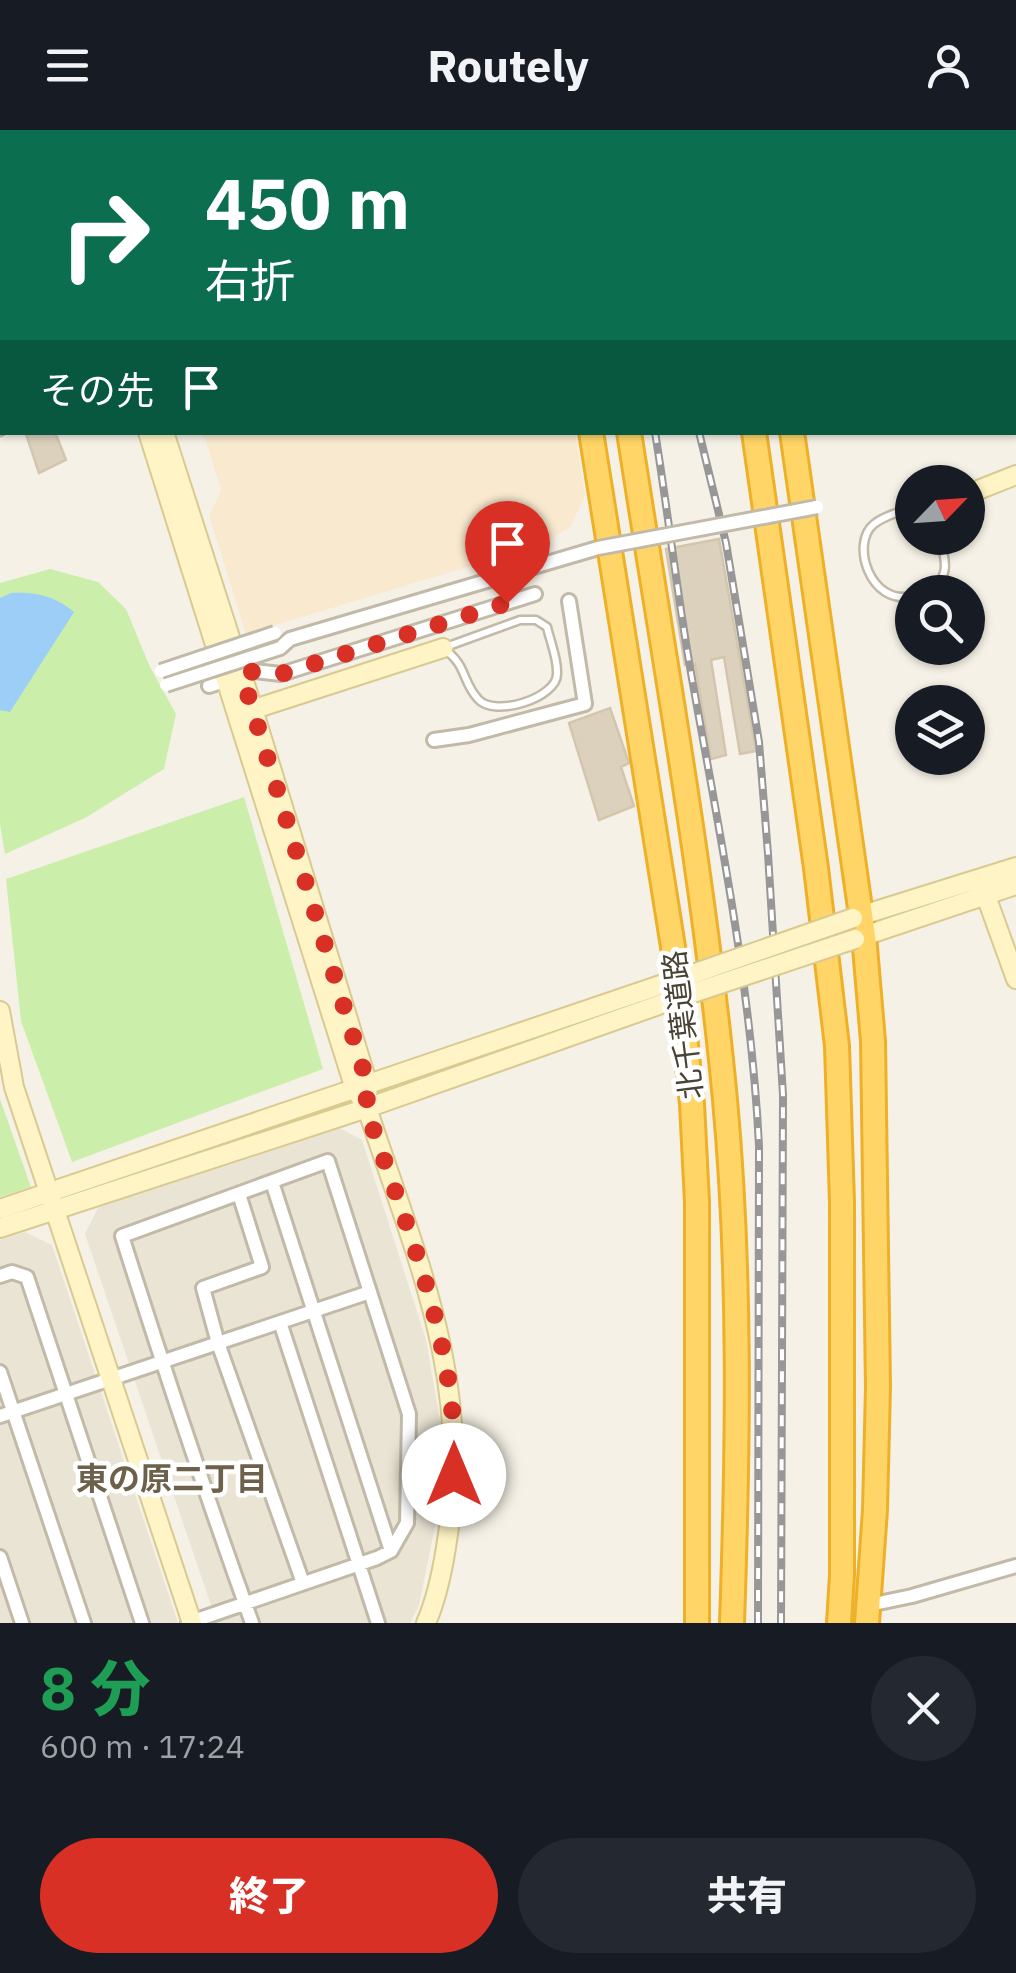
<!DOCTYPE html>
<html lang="ja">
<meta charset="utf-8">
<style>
body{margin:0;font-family:"IBM Plex Sans","Noto Sans JP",sans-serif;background:#242831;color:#f1f3f6;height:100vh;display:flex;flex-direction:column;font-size:38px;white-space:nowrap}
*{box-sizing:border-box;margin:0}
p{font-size:32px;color:#9ea1a6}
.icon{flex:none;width:55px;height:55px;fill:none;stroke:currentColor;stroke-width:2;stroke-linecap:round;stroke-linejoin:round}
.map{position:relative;height:1493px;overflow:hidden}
.side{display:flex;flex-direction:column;background:#171b24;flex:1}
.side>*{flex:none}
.top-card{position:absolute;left:0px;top:0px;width:1018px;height:305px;box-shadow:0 2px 8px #0004;background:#0b6e4f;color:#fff;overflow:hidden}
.needle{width:65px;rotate:65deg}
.controls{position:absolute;left:895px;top:335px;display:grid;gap:20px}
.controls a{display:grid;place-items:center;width:90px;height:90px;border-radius:50%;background:#171b24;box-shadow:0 2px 8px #0004;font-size:50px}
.pin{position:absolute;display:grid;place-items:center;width:85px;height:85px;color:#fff;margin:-102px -42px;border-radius:50% 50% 50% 0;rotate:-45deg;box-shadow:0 0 10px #0007}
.pin .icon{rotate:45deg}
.me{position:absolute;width:110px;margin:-55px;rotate:0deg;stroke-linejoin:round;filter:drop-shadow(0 0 8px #0008)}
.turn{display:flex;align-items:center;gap:35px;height:210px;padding:0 40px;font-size:45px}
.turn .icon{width:130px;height:130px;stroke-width:2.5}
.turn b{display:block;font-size:70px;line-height:85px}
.then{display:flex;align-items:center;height:95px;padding:0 40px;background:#0003;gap:20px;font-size:38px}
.round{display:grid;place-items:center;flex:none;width:105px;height:105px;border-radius:52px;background:#242831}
.overview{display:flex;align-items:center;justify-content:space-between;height:170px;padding:0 40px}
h1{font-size:60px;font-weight:800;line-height:75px;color:#1e9e55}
.button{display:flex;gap:20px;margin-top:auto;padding:20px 40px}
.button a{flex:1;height:115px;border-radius:60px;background:#d93025;color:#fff;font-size:40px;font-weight:800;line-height:115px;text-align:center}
.button a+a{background:#242831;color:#f1f3f6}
header{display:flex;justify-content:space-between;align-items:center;height:130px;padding:0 40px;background:#171b24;font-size:45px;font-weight:800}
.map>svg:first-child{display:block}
</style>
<header><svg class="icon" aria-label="menu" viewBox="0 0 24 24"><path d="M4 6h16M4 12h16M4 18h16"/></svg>Routely<svg class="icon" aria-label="person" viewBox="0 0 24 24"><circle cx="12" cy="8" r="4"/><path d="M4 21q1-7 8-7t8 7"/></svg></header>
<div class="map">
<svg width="1016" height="1493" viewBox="0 0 1016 1493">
<rect width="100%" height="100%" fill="#f5f1e6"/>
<path fill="#eae4d4" d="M332,994L362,1010L426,1210L441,1296L440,1343L437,1386L419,1475L410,1493H217L85,1104L98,1078Z
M25,1102L52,1115L178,1493H0V1110Z"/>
<path fill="#f9eacf" d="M195,303H575L585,365L571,396L546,413L246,504L209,386L221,361L205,308Z"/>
<path fill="#cceeab" d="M50,439L98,452L126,479L150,537L176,584L164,639L85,688L5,724L0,694V453Z
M244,667L323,939L72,1032L21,891L6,749Z
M0,969L31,1057L0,1067Z"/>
<path fill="#9ccef8" d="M11,463C37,462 54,466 74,482L10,582L0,580V468Z"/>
<path fill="#dbd1bd" stroke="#d3c6ad" stroke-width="2.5" d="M200,0H474L475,2H201Z
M247,0H374L377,2H248Z
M859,0H975V2H860Z
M30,302H55L66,330L39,343L26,304Z
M719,409L756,621L740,624L724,527L711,530L726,625L711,629L695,534L685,535L666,419Z
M610,578L629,633L621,637L634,676L599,690L569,593Z"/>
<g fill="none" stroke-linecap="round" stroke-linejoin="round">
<g stroke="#c2baa8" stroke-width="11">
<path id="lane" d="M841,0L842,2
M0,82L2,80
M0,122L2,127
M1015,161H1016
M0,302L2,301
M912,378C901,381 884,386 874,394C850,413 870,476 912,466
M924,462C951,451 947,431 939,408
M520,490H536L547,497C550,511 558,529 557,544C557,568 494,588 478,569C461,550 468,536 443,518Z"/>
</g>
<g stroke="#c2baa8" stroke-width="18">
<path id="street" d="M280,518L290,509L598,418
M209,556L254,541L281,544L535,464
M434,610L469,605L585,574L569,471
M272,1052L391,1421
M239,1064L262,1137L203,1158L218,1213L303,1453
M0,1146L12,1142L27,1147L142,1493
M280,1192L378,1493
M0,1242L84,1493
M0,1286L370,1162
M0,1427L22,1493
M869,1475L912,1466L1016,1436
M188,1493L377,1428L391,1421L407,1393L409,1284L328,1031L122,1106C163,1236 206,1365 252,1493"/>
</g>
<g stroke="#d9ca91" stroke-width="22">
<path id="secondary" d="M8,0L10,2
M29,0L32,2
M1010,0L1011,2
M1015,15L1016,18
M148,302L355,959L367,978C414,1122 472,1248 448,1404C444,1433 438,1466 426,1493
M164,302L253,579L368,955L367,967
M968,364L1016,345
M242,583L443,518
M986,766L1016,849
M853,788L1016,737
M855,809L1016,755
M0,881L14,957L192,1493
M0,1079L684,847
M0,1098L367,978L687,865"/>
</g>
<g stroke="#eeb027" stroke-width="28">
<path id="highway" d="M544,0L545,2
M580,0V2
M690,0L691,2
M711,0L712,2
M728,0V2
M591,302L681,867L692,974L697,1072V1493
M629,302C663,524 704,747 725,970C741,1144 738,1319 732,1493
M754,302L816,738L837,916L842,1073V1445L839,1493
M792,302L864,806L873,911L878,1257L875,1380L867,1493"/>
</g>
<use href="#lane" stroke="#fff" stroke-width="6"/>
<use href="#street" stroke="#fff" stroke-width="12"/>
<use href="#secondary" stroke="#fff4c6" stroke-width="18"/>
<use href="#highway" stroke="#ffd567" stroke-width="22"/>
<g stroke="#979797" stroke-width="8">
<path id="rail" d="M610,0V2
M626,0L627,2
M655,302C668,382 677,463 691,543C719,700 751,855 759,1016L758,1493
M699,302L726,413L759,612L768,724L783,965L781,1493"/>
</g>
<use href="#rail" stroke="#fff" stroke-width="4" stroke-dasharray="11" stroke-linecap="butt"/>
<g stroke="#c2baa8" stroke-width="18" stroke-linecap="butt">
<path id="street-bridge" d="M598,418L817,377
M161,541L275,503
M166,555L280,518"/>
</g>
<g stroke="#d9ca91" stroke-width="22" stroke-linecap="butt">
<path id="secondary-bridge" d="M684,847L853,788
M687,865L855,809"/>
</g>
<use href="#street-bridge" stroke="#fff" stroke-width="12"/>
<use href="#secondary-bridge" stroke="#fff4c6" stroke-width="18"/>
</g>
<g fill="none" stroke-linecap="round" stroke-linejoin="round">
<path stroke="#d93025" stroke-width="18" stroke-dasharray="0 32.4" d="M454,1345C460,1218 406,1097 366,978L368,955L242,545L254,541L281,544L507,473"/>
</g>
<g text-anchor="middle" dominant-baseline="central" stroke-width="9" stroke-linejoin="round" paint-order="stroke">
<g font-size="30" fill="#494235" stroke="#fff">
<text transform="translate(682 895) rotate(-97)">北千葉道路</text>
</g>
<g font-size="32" font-weight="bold" fill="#6d614b" stroke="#fff">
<text x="172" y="1348">東の原二丁目</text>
</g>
</g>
</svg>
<div class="controls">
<a><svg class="needle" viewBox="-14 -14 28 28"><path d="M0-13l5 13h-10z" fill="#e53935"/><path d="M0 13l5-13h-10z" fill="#9ea1a6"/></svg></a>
<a><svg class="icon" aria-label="search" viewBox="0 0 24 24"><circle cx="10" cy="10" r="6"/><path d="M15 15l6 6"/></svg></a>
<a><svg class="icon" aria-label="layers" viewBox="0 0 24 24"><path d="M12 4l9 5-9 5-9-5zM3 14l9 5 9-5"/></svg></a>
</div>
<div class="pin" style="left:507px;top:473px;background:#d93025"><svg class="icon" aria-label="arrive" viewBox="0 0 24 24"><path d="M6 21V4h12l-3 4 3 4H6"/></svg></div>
<svg class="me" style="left:454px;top:1345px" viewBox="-20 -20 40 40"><circle r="19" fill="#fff"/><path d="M0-13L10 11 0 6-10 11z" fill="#d93025"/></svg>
<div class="top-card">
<div class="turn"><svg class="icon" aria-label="right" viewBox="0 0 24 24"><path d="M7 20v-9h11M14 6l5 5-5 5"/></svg><div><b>450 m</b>右折</div></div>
<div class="then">その先<svg class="icon" aria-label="arrive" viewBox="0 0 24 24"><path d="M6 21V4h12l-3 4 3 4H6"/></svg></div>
</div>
</div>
<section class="side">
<div class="overview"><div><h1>8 分</h1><p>600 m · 17:24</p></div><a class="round"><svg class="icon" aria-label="close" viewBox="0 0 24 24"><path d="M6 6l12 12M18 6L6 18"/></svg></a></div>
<div class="button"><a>終了</a><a>共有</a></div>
</section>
